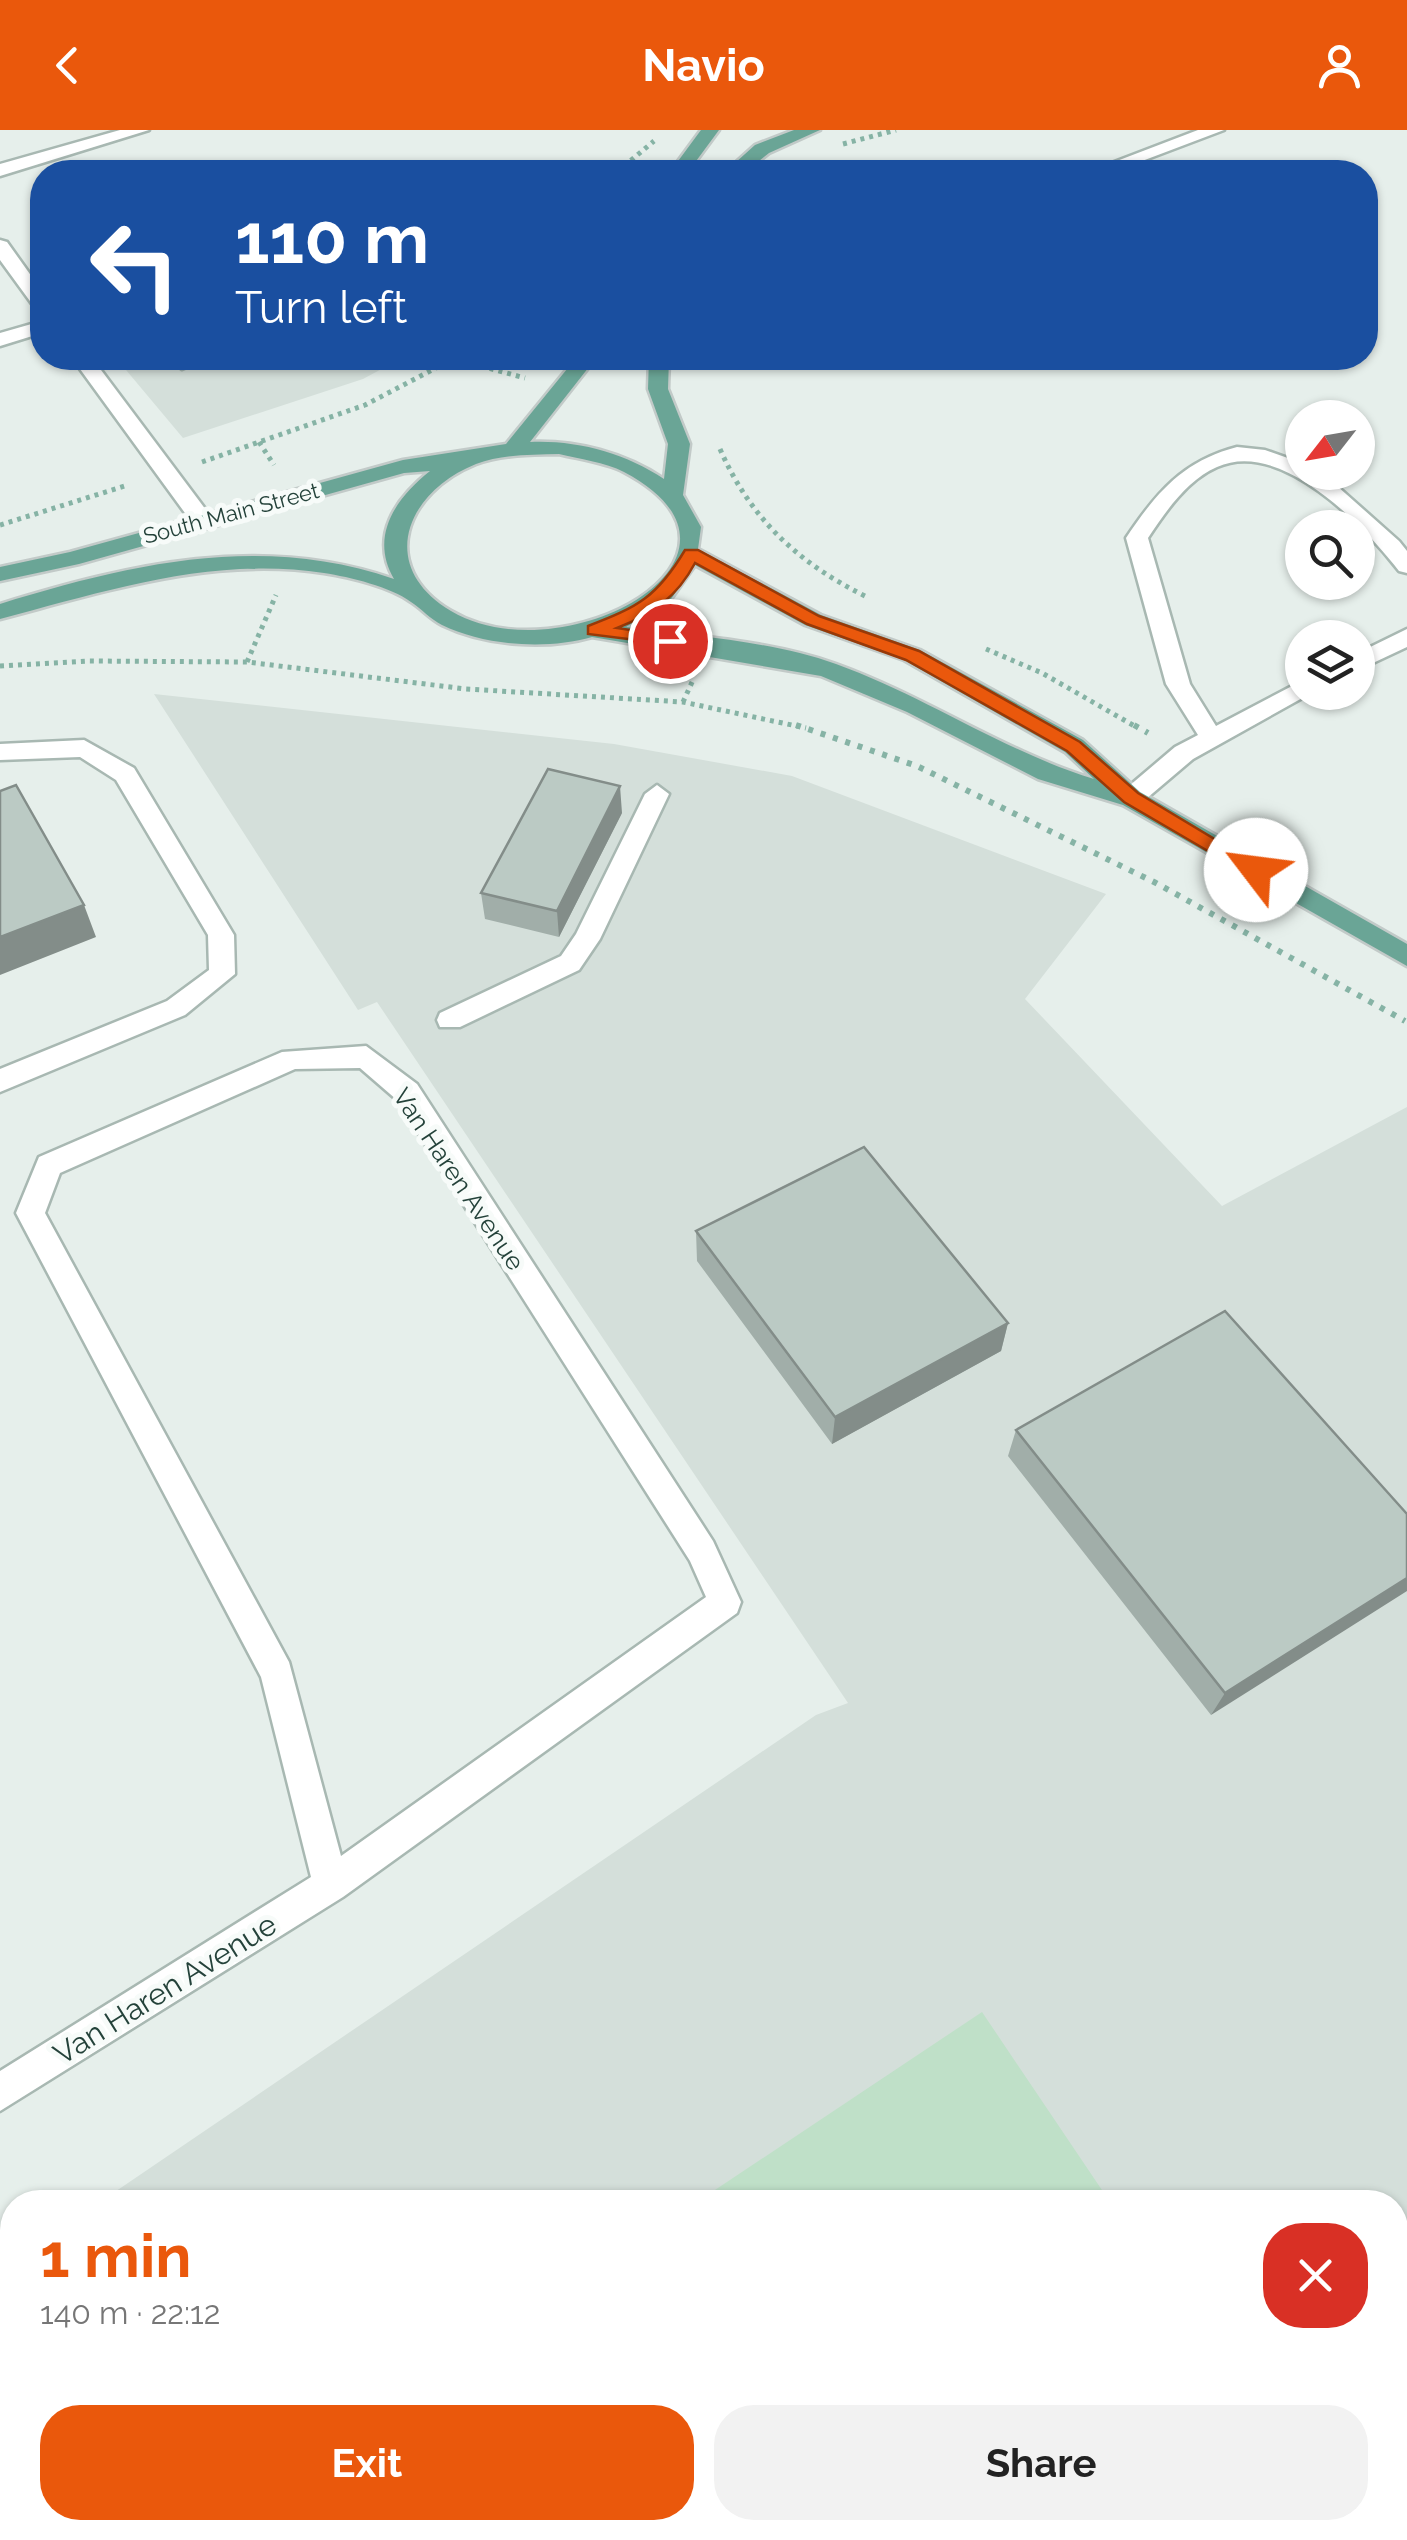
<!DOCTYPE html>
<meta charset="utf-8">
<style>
body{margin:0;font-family:Raleway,sans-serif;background:#f2f2f2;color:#222;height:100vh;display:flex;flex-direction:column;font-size:38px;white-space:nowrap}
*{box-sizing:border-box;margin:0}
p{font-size:32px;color:#767676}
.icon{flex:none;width:55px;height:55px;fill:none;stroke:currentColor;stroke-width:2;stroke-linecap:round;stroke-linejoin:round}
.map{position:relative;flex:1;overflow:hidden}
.sheet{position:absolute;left:0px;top:2060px;width:1408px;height:350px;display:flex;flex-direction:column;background:#fff;border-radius:40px 40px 0 0;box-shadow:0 2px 8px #0004}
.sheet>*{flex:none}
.banner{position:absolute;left:30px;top:30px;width:1348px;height:210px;border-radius:40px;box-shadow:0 2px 8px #0004;background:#1a4fa0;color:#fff;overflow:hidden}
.needle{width:65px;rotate:239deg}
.tools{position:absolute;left:1285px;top:270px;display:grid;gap:20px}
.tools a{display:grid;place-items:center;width:90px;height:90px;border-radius:50%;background:#fff;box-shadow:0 2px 8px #0004;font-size:50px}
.pin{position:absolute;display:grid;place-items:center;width:85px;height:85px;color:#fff;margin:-42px;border:5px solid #fff;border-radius:50%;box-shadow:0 2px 10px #0007}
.me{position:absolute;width:110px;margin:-55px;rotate:300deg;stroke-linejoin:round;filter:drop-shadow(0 0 8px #0008)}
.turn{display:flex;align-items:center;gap:35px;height:210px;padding:0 40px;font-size:45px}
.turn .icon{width:130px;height:130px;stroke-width:2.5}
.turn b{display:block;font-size:70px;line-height:85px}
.round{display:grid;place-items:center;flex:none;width:105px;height:105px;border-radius:40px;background:#f2f2f2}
.head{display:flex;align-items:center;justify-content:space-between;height:170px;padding:0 40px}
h1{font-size:60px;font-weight:700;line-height:75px;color:#ea580c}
.cta{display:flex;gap:20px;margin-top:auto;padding:20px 40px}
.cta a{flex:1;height:115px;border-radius:40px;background:#ea580c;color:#fff;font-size:40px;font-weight:700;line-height:115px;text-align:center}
.cta a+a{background:#f2f2f2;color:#222}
header{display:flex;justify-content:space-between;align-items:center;height:130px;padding:0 40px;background:#ea580c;color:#fff;font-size:45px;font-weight:700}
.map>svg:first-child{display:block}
</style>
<header><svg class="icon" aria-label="back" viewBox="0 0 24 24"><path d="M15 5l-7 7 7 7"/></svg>Navio<svg class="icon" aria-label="person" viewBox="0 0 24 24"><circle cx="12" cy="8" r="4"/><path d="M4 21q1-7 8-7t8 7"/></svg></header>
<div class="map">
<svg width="1407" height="2410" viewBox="0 0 1407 2410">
<rect width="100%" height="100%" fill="#e6efeb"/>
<path fill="#d4dfda" d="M116,228H402L363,249L183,308Z
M154,564L614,614L792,646L1106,764L1025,869L1222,1076L1407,977V2410H0V2141L12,2132V2398H1395V2072H100L816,1585L848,1573L377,872L358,880Z"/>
<path fill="#bfe0c8" d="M982,1882L1110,2072H697Z
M834,2398H1328L1336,2410H841Z"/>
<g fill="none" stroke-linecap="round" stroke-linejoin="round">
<g stroke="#a8b8b2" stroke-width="5">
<path id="minor" d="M120,0H149L0,46V34Z
M1198,0H1224L1113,42H1088Z
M0,110L7,112L42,161V180L35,178L0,130Z
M42,191V203L0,216V203Z
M72,228H92L209,384V394H193Z
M168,228H207L182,239Z
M1237,317L1265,320L1302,333V342L1328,348L1399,411L1407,421V443L1399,441C1364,396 1281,308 1217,337C1187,350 1166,381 1148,408L1190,554L1216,596L1294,555L1302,553V562H1313L1193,629L1140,674H1122L1119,668L1122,662L1175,617L1198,605L1166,554L1126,408C1156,363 1183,331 1237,317Z
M1407,499V517L1358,540V523Z
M84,610L134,638L234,805L235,844L185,885L0,962V939L167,871L209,840L208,805L116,650L80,627L0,630V614Z
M657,655L669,664L600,809L579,840L460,897H440L437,890L440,883L561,826L576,804L645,664Z
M366,916L417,954L713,1411L741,1472L737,1483L343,1767L0,1981V1941L311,1747L261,1547L16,1083L39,1027L282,922ZM360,938L397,970L690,1431L706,1467L341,1726L289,1532L45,1083L60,1043L295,939Z"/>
</g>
<g stroke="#c2cac8" stroke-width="5">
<path id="major" d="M701,0H719L688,42H670Z
M794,0H820L769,23L745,42H725L755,15Z
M576,228H596L530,312C577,310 625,323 664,349L668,314L648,259L649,228H669L668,259L690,314L683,365L701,397L698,419L821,485L920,520L1083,610L1140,662L1407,814V836L1123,675L1038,649L907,582L821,546L592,507C547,520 485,516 442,495C430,489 422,479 411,472C391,457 350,447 324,443C212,426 107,461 0,489V474C130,434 261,403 394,449C369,406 396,368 430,341L404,343L79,434L0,451V437L70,422L403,330L506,314ZM559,324C579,329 605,332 624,342C784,427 562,547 451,481C376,436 406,362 476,334C502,324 531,325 559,324ZM695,435L805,495L904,530L1065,622L1094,649C1005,622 925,566 836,534C771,511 694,506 626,497L671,469Z"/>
</g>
<path stroke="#86b3a5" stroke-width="5" stroke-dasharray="4 5" stroke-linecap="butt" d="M843,14L896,0
M617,42L654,11
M455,229L525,248
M259,312L274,335
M720,319C750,388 798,433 865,466
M202,332L365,275L455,228
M0,395L128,355
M986,519L1042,543L1138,598
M247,532L276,465
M0,536L89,531L247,532L466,559L683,572L806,598
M683,572L693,550"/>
<path stroke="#86b3a5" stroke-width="6" stroke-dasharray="5 8" stroke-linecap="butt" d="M796,595L917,636L1156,753L1405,891
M1134,595L1148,603"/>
<use href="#minor" fill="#fff" fill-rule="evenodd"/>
<use href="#major" fill="#6aa596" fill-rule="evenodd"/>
</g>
<path fill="#a1aea9" d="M622,683L559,807L485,789L481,763Z
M696,1101L1008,1193L1001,1221L832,1314L697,1131Z
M1016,1300L1407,1384L1211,1585L1008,1326Z"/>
<path fill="#838d89" d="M620,656L622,683L559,807L557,781Z
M84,775L96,807L0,845V807Z
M1008,1193L1001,1221L832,1314L835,1287Z
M1407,1448V1461L1211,1585L1225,1563Z"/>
<path fill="#bbcac4" stroke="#838d89" stroke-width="2.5" d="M548,639L620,656L557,781L481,763Z
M16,655L84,775L0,807V661Z
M864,1017L1008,1193L835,1287L696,1101Z
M1225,1181L1407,1384V1448L1225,1563L1016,1300Z"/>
<path fill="#ea580c" stroke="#983908" stroke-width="2.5" d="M685,420H698L819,486L919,521L1080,612L1138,663L1266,740L1263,745H1249L1124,672L1067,621L938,548L906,530L807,494L695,433C677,467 653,484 617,498L676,507V515L588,504V496C638,477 657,467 685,420Z"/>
<g text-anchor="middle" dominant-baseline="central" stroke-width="10" stroke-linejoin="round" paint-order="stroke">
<g font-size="22" fill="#24423a" stroke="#f7fbf9">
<text transform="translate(231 383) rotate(-15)">South Main Street</text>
</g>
<g font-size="25" fill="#24423a" stroke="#f7fbf9">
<text transform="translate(459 1049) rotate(56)">Van Haren Avenue</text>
</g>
<g font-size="30" fill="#24423a" stroke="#f7fbf9">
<text transform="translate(165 1859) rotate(-32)">Van Haren Avenue</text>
</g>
</g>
</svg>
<div class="tools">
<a><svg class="needle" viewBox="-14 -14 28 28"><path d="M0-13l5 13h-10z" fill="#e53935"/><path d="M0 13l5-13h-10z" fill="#767676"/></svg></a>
<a><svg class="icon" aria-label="search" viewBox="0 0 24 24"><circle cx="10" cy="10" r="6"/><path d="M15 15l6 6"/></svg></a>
<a><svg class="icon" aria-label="layers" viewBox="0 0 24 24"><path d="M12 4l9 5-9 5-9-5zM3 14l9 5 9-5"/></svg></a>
</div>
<div class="pin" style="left:670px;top:511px;background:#d93025"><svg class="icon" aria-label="arrive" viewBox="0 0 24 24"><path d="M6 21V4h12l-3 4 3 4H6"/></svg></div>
<svg class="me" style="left:1256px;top:740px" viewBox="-20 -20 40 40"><circle r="19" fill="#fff"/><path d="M0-13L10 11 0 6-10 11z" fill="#ea580c"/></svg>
<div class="banner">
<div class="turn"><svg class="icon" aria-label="left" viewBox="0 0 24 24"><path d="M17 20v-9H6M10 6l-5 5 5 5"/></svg><div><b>110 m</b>Turn left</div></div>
</div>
<section class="sheet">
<div class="head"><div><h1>1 min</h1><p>140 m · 22:12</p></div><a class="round" style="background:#d93025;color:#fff"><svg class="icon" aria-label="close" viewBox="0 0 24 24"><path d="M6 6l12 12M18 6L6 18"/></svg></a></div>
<div class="cta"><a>Exit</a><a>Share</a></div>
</section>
</div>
